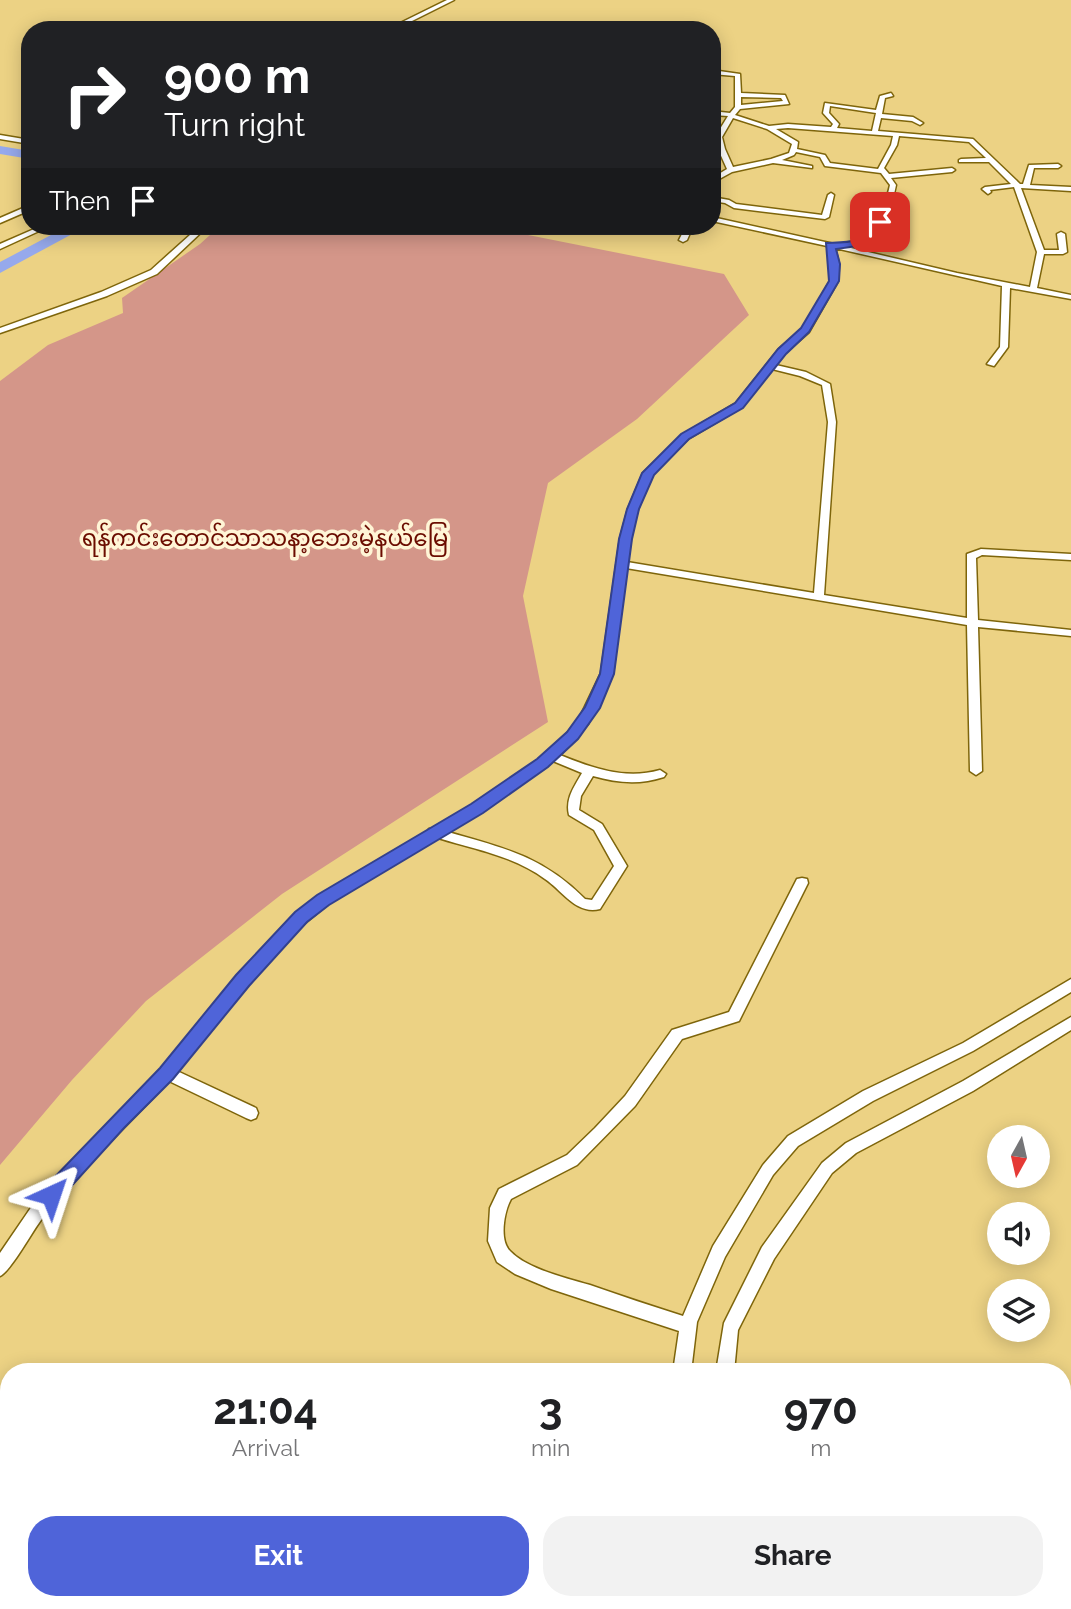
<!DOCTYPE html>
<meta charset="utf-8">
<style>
body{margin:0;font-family:Raleway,"Noto Sans Myanmar",sans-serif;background:#f2f2f2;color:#202124;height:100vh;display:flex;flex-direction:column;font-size:26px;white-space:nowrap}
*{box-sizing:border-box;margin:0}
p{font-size:23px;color:#757577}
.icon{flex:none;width:38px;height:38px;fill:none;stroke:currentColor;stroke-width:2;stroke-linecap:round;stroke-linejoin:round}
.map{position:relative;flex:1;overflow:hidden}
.side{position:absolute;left:0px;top:1363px;width:1071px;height:247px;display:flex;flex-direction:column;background:#fff;border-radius:28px 28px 0 0;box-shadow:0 4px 18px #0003}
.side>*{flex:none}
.banner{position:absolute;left:21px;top:21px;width:700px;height:214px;border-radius:28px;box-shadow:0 4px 18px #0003;background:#202124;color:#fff;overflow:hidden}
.needle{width:46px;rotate:188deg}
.fabs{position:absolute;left:987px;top:1125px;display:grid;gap:14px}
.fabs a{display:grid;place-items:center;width:63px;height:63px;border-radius:50%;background:#fff;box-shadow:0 4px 18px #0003;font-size:35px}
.pin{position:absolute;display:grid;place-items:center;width:60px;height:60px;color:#fff;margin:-30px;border-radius:14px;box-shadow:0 4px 10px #0006}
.me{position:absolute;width:77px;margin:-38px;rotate:42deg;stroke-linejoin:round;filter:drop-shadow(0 0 5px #0008)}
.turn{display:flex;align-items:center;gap:24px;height:147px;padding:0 28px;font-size:32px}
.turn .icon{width:91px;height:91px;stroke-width:2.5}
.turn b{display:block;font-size:49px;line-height:60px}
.then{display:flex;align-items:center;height:66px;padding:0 28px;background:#0003;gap:14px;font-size:26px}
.eta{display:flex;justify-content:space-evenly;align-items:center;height:119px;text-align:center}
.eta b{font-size:42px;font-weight:700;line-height:49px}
.action{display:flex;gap:14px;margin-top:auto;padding:14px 28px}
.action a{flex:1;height:80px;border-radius:28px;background:#4f64d9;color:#fff;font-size:28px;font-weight:700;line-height:80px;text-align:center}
.action a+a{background:#f2f2f2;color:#202124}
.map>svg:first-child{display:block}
</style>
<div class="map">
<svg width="1071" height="1609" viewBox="0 0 1071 1609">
<rect width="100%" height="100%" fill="#ecd284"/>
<path fill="#d49689" d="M220,226H483L724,274L749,315L637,419L548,483L523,596L548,722L282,894L146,1001L72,1080L0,1165V381L48,345L123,313L122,298L200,244Z"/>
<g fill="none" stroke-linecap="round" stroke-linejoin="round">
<path fill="#96a9ec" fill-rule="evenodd" d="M0,146L30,151V159L0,154Z
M68,226H87L0,273V262Z"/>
<g stroke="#7e650b" stroke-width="3">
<path id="minor" d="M447,0H454L394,30H386Z
M712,70L740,74L741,93L785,95L789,104L740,109L735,115L769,126L788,124L831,127L833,124L823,113L825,103L876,110L880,96L891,93L893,96L885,98L882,114L913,117L923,123L920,125L912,121L881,118L878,131L973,139L1020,184H1023L1029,165L1058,164L1061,166L1058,168H1034L1030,185L1071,187V191L1021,188L1044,250H1059L1057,234L1061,232L1065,234L1067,252L1063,254H1044L1037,288L1071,295V299L1010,288L1008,347L994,366L987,364L1000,347L1002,286L835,248L839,264L838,281L809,332L785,353L776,365L806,372L830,384L836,422L824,595L967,618V554L981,549L1071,554V560L982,555L976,558L978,620L1071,630V636L978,627L982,771L976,775L970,771L967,625L626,568L613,673L588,724L560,755C592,768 625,780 660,770L666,774L664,777C639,785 618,783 593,776L581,796L579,810L602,824L627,866L600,909C576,915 563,891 545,879C514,856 474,849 438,838L328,904L305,923L264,965L177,1071L256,1108L258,1113L256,1118L251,1120L246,1118L169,1081C126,1127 79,1170 41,1220C32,1232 10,1272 0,1276V1253L30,1209L72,1161L162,1068L275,936L318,896L427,833L429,829L435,828L473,806L539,760L559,743L579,719L601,673L620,539L628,509L643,473L682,435L736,403L779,349L803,329L830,281L831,264L827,246L712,221V217L843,246C873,234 883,216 890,185L881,173L825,166L820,157L796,152L794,155L782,160L812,166V168L773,163L732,172L712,183V178L727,169L718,149L715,137L728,116L712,115V111L730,113L735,107V76L712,74ZM741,97L781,98L783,101L741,105ZM830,106L876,113L872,131L837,128L839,124L829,113ZM733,118L767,129L792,144L789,153L771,159L733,167L725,149L722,137ZM788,128L893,136L891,145L878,169L830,163L825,155L797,149L798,142L776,129ZM899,136L969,142L986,158L961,159L959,160V162H989L1011,184L985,187L982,189L988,194L991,192L990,190L1014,187L1037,252L1030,287L957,273L851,248C879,239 891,212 896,185L891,178L952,172L955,170L952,168L889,174L884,168L897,145ZM772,369L800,376L822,385L828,422L814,593L627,562L630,539L638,509L652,474L688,439L742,407ZM553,761L582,773C574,787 565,799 569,815L594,830L614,866L592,900L585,899C542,856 504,848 448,832L481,812Z
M0,135L30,140V144L0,139Z
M831,193L834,195L829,217L825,219L734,208L725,203L712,201V197L729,200L736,204L822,215L828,195Z
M30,205V210L0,223V218Z
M41,226H50L0,249V244Z
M200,226H208L157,274L107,296L0,333V328L101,292L151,270Z
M686,226H693L687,240L683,242L679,240Z
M802,878L807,879L808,883L739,1021L682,1039L635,1106L577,1165L511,1199C504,1212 499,1240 510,1251C527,1269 566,1278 590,1285C621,1296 652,1306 683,1316L713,1246L763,1165L788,1136L863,1091L963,1043L1071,979V992L973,1051L873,1101L798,1146L773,1175L725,1257L697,1322L691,1372H673L679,1331L551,1289L515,1274L497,1262L488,1241L490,1208L499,1189L567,1155L595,1128L625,1096L672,1030L729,1012L797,879Z
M1071,1017V1030L973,1091L856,1153L832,1173L774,1259L738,1330L734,1372H716L724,1323L762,1247L822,1163L846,1143L963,1081Z
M639,1601H659L658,1609H638Z
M690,1601H710L709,1609H689Z"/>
</g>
<use href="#minor" fill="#fff" fill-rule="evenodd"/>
</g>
<path fill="#4f64d9" stroke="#33418d" stroke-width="2" d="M877,220L885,222L864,245L836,249L840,264L839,281L809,332L786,354L743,408L689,439L654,475L639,509L632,539L614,674L600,708L578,739L548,767L483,813L329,905L307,922L249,986L173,1079L124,1128L58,1201L51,1204L44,1201L41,1195L44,1188L160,1068L236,975L295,912L317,895L471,804L537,759L567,732L585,707L600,674L619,539L627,509L642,473L681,434L735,403L778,349L801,328L829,281L826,243C858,242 854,244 877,220Z"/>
<g text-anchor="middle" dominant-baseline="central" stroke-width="7" stroke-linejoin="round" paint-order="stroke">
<g font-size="23" fill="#6b0c00" stroke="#fff5d6">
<text x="265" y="537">ရန်ကင်းတောင်သာသနာ့ဘေးမဲ့နယ်မြေ</text>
</g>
</g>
</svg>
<div class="fabs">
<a><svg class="needle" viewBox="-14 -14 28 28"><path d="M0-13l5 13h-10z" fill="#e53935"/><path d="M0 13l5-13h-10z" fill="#757577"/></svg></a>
<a><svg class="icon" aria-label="sound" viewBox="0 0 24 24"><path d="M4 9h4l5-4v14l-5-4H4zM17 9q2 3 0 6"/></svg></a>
<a><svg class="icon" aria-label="layers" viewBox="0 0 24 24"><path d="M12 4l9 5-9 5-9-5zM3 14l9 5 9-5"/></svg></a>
</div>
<div class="pin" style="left:880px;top:222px;background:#d93025"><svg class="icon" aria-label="arrive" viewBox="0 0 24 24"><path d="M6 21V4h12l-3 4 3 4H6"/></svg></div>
<svg class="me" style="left:51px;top:1195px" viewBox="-20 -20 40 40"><path d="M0-17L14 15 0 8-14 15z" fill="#4f64d9" stroke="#fff" stroke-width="4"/></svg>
<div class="banner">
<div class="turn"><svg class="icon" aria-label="right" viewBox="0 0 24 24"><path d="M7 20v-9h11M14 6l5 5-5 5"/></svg><div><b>900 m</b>Turn right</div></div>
<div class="then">Then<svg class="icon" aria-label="arrive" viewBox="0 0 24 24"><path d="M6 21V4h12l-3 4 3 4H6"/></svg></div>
</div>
<section class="side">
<div class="eta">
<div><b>21:04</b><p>Arrival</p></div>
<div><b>3</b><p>min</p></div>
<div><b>970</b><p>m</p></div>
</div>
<div class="action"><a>Exit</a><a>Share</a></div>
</section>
</div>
